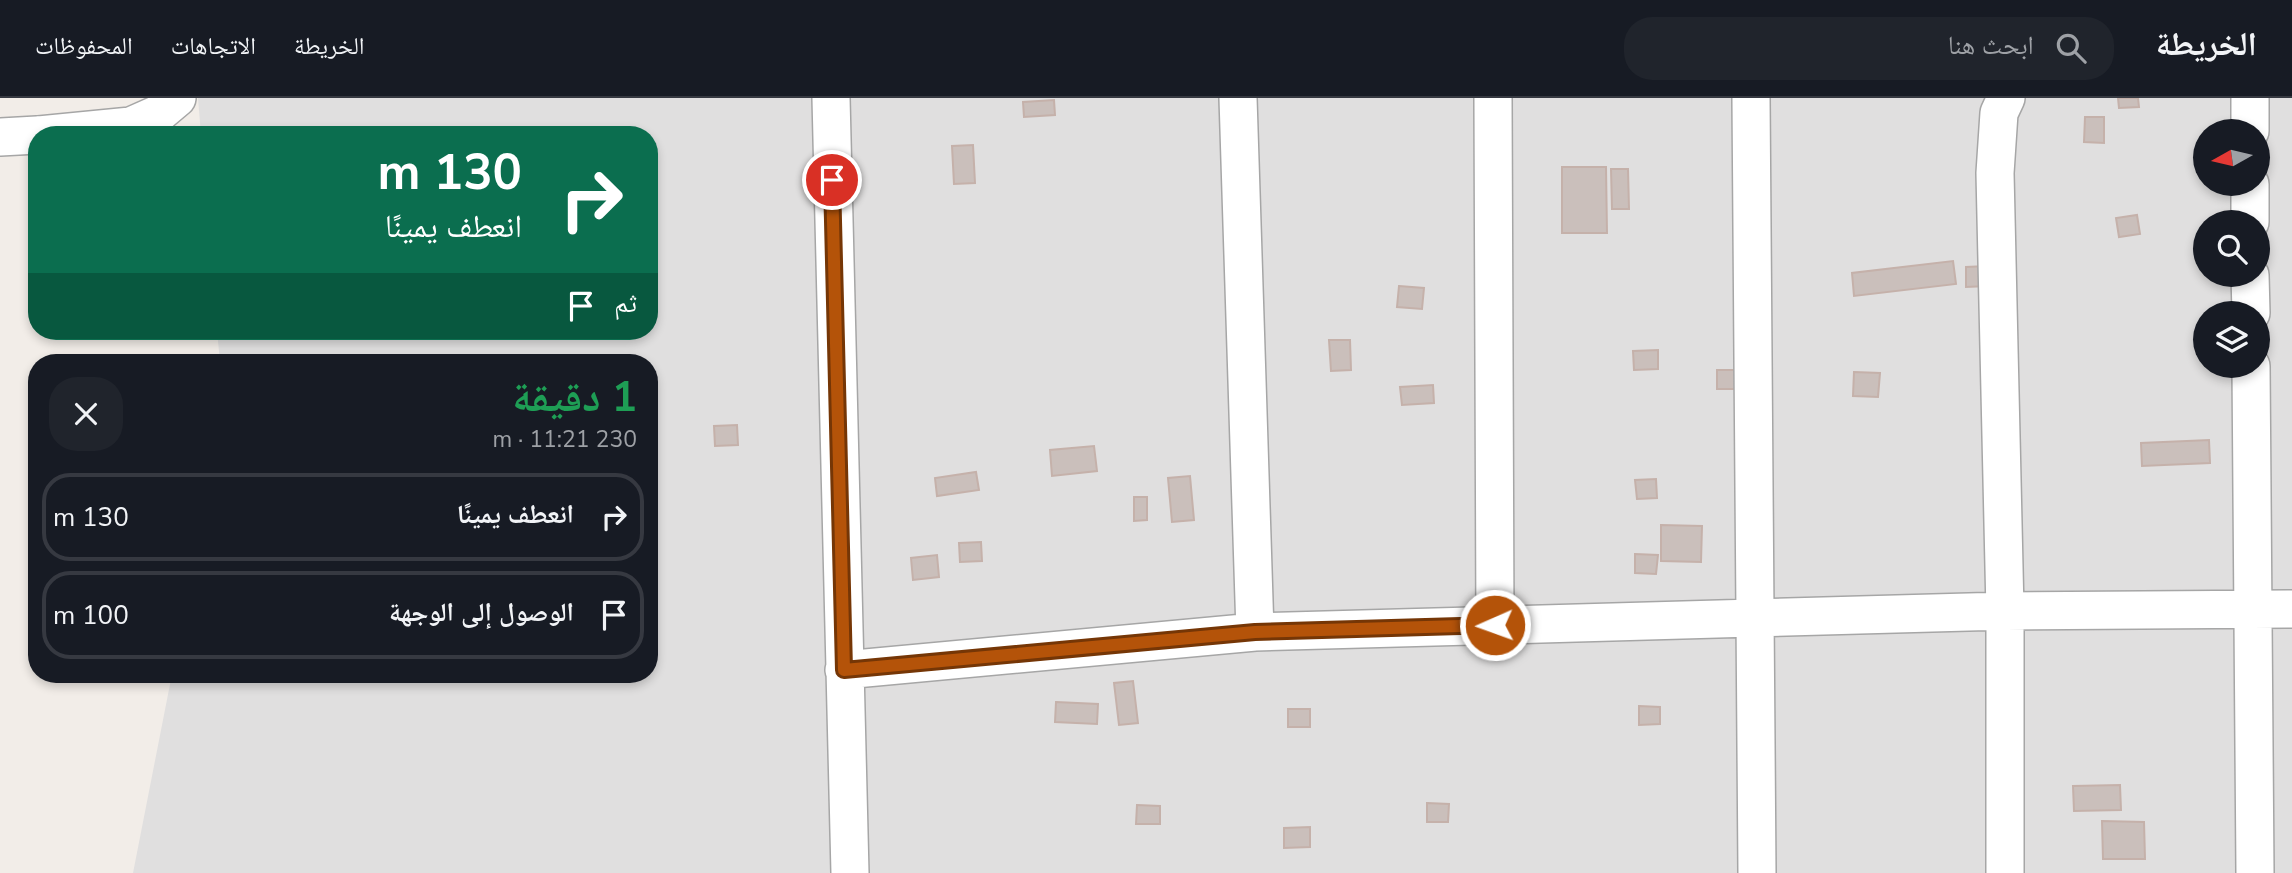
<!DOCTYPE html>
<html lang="ar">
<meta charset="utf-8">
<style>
body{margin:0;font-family:"Nunito Sans","Noto Naskh Arabic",sans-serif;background:#20242c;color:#f1f3f6;direction:rtl;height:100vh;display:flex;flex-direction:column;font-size:26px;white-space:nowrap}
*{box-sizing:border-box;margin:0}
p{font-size:23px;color:#9ea1a6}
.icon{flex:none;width:38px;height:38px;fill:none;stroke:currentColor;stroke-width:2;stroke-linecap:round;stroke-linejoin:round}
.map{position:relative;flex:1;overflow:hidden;direction:ltr}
.details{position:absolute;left:28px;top:256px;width:630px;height:329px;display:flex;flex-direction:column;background:#171b24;border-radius:28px;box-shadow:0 4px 10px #0003;direction:rtl}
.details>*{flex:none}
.banner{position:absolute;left:28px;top:28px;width:630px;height:214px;border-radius:28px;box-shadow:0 4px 10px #0003;direction:rtl;background:#0b6e4f;color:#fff;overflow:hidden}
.needle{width:46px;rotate:262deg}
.tools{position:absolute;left:2193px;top:21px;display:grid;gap:14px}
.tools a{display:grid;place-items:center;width:77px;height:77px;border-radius:50%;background:#171b24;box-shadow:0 4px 10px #0003;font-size:35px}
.pin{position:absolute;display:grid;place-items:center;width:60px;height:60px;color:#fff;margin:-30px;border:4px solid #fff;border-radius:50%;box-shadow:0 2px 7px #0007}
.me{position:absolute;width:77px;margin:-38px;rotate:268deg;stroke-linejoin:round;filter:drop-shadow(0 0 5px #0008)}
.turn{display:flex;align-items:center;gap:24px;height:147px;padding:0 21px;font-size:32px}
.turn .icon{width:91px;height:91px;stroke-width:2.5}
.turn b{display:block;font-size:49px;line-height:60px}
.then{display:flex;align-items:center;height:66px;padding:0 21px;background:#0003;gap:14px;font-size:26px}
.round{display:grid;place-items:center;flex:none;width:74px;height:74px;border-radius:28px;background:#20242c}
.overview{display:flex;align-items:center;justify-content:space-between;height:119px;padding:0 21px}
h1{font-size:42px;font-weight:700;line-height:52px;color:#1e9e55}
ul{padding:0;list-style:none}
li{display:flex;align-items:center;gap:21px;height:88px;margin:0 14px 10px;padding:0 7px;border:4px solid #363941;border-radius:28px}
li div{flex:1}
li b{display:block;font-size:26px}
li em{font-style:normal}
header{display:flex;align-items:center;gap:42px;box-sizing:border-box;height:98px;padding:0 35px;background:#171b24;border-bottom:2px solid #363941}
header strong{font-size:33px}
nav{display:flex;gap:38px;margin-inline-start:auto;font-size:24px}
.search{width:490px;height:63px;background:#20242c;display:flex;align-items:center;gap:18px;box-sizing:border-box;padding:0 24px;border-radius:28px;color:#9ea1a6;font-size:26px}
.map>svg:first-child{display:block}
</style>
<header>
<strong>الخريطة</strong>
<div class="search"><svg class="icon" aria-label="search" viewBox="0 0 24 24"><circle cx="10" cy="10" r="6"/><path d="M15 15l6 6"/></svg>ابحث هنا</div>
<nav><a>الخريطة</a><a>الاتجاهات</a><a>المحفوظات</a></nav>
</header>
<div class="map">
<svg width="2292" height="775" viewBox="0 0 2292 775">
<rect width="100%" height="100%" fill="#f2ede8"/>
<path fill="#e0dfdf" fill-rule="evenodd" d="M198,0H2292V775H133L172,576H649V264H220L217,233H649V37H201ZM2205,33H2258V86H2205ZM2205,124H2258V177H2205ZM2205,215H2258V268H2205Z"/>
<path fill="#cabfbb" stroke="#c5b1aa" stroke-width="2" d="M2118,0H2138L2139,9L2119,10Z
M1054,2L1055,17L1024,19L1023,4Z
M2085,19H2104V45L2084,44Z
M973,47L975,85L954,86L952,48Z
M1562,69H1606L1607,135H1562Z
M1611,71H1628L1629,111H1612Z
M2137,117L2140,136L2119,139L2116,120Z
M1953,163L1956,186L1854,198L1852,175Z
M1987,168L1988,188L1966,189V169Z
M1399,188L1424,190L1422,211L1397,209Z
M1329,242H1350L1351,272L1331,273Z
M1658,252V271L1634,272L1633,253Z
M1717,272H1738V291H1717Z
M1854,274L1880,275L1878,299L1853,298Z
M1433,287L1434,305L1402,307L1400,289Z
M737,327L738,347L715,348L714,328Z
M2209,342L2210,365L2142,368L2141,345Z
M1094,348L1097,373L1052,378L1050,352Z
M976,374L979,392L937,398L935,380Z
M1190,378L1194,422L1172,424L1168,380Z
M1656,381L1657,400L1637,401L1635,382Z
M1134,399H1147V422L1134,423Z
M1661,427L1702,428L1701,464L1661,463Z
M981,444L982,463L960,464L959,445Z
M1635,456L1658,457L1656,476L1635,475Z
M937,457L939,479L913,482L911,460Z
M1133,583L1138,625L1119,627L1114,585Z
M1056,604L1098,606L1097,626L1055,624Z
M1639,608L1660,609V626L1639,627Z
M1288,611H1310V629H1288Z
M2120,687L2121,712L2074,713L2073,688Z
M1427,705L1449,706L1448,724H1427Z
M1137,707L1160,708V726H1136Z
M2102,723L2144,724L2145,761H2103Z
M1310,729V749L1284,750V730Z"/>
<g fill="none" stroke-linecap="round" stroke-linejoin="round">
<g stroke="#a6a6a6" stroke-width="40">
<path id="minor" d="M831,0L850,775
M1238,0L1255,534
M1493,0L1495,527
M1751,0L1757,775
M2250,0V33
M39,37L131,28L158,16L177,0
M0,39L37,37
M2250,86V124
M2250,177L2251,215
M2251,268L2255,775
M844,572L1255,534L2005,513L2292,511
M2005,775V513L1995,75L1999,15L2006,0"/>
</g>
<use href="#minor" stroke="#fff" stroke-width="37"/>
</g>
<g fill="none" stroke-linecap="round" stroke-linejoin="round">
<g stroke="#753606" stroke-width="18">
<path id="route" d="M832,82L844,572L1255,534L1495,527"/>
</g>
<use href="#route" stroke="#b45309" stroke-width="12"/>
</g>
</svg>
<div class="tools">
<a><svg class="needle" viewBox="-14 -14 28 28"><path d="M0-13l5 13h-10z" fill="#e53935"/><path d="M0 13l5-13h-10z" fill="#9ea1a6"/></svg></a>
<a><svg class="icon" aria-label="search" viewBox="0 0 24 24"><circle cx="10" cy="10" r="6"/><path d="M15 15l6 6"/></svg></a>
<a><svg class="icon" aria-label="layers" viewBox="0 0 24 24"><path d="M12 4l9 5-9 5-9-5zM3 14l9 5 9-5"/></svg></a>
</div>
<div class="pin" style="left:832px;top:82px;background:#d93025"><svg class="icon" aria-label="arrive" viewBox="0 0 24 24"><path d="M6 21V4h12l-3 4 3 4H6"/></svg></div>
<svg class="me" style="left:1495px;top:527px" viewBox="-20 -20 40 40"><circle r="17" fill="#b45309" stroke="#fff" stroke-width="3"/><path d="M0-11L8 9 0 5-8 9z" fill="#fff"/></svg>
<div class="banner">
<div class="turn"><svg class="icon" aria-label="right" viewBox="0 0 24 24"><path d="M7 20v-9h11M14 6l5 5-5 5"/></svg><div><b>130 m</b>انعطف يمينًا</div></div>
<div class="then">ثم<svg class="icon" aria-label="arrive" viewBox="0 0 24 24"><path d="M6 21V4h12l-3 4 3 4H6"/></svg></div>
</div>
<section class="details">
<div class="overview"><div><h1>1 دقيقة</h1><p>230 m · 11:21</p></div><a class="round"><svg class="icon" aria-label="close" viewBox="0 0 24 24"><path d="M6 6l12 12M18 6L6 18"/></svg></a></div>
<ul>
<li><svg class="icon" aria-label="right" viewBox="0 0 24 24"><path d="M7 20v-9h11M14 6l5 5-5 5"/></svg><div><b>انعطف يمينًا</b></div><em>130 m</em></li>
<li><svg class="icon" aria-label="arrive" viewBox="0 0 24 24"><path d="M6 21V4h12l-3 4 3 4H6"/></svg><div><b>الوصول إلى الوجهة</b></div><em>100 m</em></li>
</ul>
</section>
</div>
